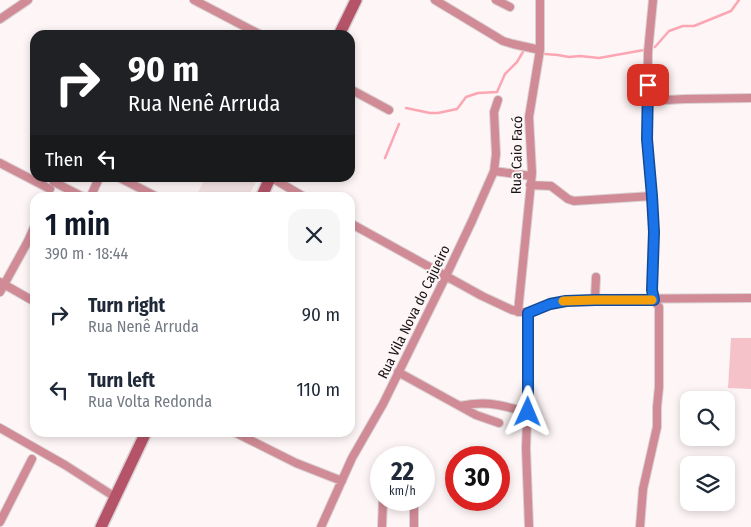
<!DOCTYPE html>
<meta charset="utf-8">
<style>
body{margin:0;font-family:"Fira Sans Condensed",sans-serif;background:#f6f6f7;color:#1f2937;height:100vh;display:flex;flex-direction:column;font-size:19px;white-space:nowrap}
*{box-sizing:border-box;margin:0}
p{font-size:16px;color:#747a83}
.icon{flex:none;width:28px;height:28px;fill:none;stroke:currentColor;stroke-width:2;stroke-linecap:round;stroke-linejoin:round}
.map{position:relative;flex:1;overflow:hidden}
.drawer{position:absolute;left:30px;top:192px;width:325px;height:245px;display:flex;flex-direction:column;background:#fff;border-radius:15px;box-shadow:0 2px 8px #0003}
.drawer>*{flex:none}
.guide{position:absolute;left:30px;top:30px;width:325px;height:152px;border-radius:15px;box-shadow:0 2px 8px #0003;background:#202124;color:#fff;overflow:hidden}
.controls{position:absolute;left:680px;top:391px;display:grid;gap:10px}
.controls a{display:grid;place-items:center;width:55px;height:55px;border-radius:10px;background:#fff;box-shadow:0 2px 8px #0003;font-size:25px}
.speed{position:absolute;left:370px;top:446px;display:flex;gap:10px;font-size:25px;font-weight:700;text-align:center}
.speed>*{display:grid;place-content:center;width:65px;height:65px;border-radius:50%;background:#fff;box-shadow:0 2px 8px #0003;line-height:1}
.speed small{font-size:12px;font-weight:400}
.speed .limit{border:8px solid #d22;background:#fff;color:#111}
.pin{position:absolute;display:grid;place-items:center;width:42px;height:42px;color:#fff;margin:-21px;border-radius:10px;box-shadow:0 2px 8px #0006}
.me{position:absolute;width:55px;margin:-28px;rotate:1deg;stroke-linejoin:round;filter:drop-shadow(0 0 4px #0008)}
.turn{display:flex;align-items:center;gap:18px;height:105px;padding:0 15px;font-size:22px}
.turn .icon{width:65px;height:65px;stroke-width:2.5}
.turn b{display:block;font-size:35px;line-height:42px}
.then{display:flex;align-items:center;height:48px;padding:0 15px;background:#0003;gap:10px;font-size:19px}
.round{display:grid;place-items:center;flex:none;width:52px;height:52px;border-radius:15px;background:#f6f6f7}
.overview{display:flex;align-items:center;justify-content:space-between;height:85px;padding:0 15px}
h1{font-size:30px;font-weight:600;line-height:38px;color:#111827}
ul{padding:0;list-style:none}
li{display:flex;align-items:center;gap:15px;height:75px;padding:0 15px}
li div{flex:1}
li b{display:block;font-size:19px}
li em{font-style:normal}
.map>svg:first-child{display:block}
</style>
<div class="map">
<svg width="751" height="527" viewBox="0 0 751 527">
<rect width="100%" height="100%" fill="#fef5f6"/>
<path fill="#f5e3e5" d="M205,178H258L248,197H196Z"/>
<path fill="#f6c2c9" d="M731,338H751V389L728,388Z"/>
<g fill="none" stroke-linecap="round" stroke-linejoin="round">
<path stroke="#fca6b4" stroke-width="2.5" d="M655,47L669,31L683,26H694L731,11L739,0
M545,54L558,55L569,57L580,56L599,58L644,50
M406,108L430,113H438L457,109L466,97L478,93L497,92L505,74L517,62L524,50
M385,158L399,124"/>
<g stroke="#d9d1d2" stroke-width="10">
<path id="street" d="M194,0L261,35
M435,0L503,41L513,44L540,50
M496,0L510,7
M0,19L28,0
M350,89L389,110
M648,101L685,99L751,98
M0,163L50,189
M494,171L531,176
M120,178L159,198
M272,178L306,198
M54,182L85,198
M530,185L551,186L568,199L574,201L652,196
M90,198L99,178
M350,223L482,296L512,310L528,313L550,304L566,301L595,299L751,298
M0,282L35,302
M0,292L28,241L35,225
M595,299L596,277
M518,312L532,173L529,117L540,50V0
M528,313V396L526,448L529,527
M398,372L476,415L499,423
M460,406C488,400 501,406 528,412
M0,428L65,465L115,497
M234,432L296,463L342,481
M0,522L32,459
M321,527L352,458L383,404L446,276L472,221L494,171L496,154L494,112L498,100
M382,527L383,500
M414,527V500
M640,527L643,489L657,427V407L659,387V307L654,300L652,290L654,232L647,139L648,52L653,0"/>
</g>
<g stroke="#d9d1d2" stroke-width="14">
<path id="secondary" d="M339,35L356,0
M261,198L270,178
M101,527L146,432"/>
</g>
<use href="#street" stroke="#d08b96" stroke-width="8"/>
<use href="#secondary" stroke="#b55468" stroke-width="11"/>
</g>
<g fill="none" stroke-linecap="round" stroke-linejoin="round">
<g stroke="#114b97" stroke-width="12">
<path id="route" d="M528,412V313L550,304L566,301L595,300H654L652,290L654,232L652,196L647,139L648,85"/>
</g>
<use href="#route" stroke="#1a73e8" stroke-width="9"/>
<path stroke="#f59e0b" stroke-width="9" d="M563,301L595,300H652"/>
</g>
<g text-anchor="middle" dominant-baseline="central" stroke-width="4" stroke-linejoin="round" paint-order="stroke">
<g font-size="14" fill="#171213" stroke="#fef5f6">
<text transform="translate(517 155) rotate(-89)">Rua Caio Facó</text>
<text transform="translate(414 312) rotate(-64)">Rua Vila Nova do Cajueiro</text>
</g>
</g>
</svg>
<div class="controls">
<a><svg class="icon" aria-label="search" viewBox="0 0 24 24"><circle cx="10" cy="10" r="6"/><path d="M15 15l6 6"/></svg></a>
<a><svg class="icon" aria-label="layers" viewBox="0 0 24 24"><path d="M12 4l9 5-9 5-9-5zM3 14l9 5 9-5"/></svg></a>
</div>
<div class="speed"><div>22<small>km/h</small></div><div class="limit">30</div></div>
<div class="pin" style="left:648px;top:85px;background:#d93025"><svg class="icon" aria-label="arrive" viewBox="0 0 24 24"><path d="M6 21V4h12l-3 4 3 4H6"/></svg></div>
<svg class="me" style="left:528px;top:412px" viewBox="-20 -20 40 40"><path d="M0-17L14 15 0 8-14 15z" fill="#1a73e8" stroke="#fff" stroke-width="4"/></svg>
<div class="guide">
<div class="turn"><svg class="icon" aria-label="right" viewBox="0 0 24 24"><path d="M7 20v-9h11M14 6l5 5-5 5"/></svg><div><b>90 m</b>Rua Nenê Arruda</div></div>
<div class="then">Then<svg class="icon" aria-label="left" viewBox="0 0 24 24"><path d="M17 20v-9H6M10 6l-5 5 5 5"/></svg></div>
</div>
<section class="drawer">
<div class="overview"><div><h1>1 min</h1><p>390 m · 18:44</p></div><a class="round"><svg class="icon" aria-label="close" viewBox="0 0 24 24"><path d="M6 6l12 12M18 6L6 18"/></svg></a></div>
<ul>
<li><svg class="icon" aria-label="right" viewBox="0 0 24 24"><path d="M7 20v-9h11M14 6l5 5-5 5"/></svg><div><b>Turn right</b><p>Rua Nenê Arruda</p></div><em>90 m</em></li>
<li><svg class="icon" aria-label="left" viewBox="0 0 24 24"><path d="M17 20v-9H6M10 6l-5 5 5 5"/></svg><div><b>Turn left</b><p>Rua Volta Redonda</p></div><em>110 m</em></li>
</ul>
</section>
</div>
